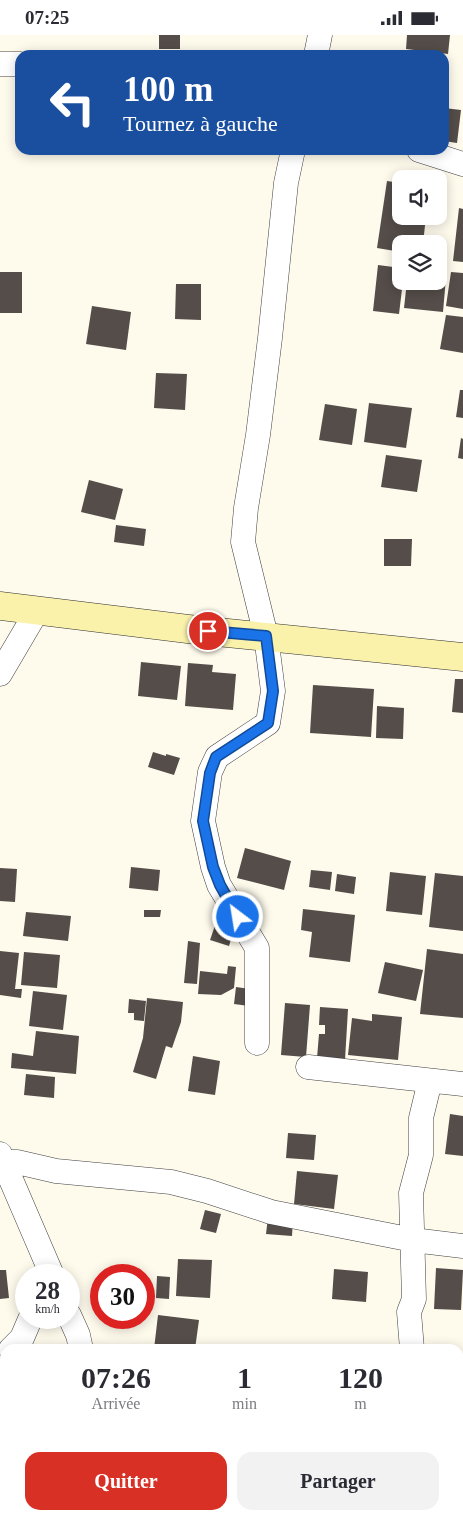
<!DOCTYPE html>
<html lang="fr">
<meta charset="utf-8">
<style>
body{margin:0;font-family:"Times New Roman",serif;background:#f2f2f3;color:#2b2b33;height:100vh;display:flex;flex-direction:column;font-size:19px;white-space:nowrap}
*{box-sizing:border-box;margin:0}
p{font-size:16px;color:#7c7c81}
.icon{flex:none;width:28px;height:28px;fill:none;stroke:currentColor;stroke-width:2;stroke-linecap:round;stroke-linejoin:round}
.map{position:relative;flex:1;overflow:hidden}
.panel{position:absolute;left:0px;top:1309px;width:464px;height:176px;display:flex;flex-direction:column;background:#fff;border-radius:15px 15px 0 0;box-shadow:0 2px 12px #0003}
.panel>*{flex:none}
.banner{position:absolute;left:15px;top:15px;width:434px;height:105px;border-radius:15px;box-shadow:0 2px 12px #0003;background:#1a4fa0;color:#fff;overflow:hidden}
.controls{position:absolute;left:392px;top:135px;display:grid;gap:10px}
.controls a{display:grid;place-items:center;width:55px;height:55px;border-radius:10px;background:#fff;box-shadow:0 2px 12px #0003;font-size:25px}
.speed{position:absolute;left:15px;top:1229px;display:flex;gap:10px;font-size:25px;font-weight:700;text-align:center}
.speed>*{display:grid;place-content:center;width:65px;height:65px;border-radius:50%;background:#fff;box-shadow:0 2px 12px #0003;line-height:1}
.speed small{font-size:12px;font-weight:400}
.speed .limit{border:8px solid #d22;background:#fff;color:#111}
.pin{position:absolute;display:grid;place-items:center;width:42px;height:42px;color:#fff;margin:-21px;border:2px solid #fff;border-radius:50%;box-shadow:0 1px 5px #0007}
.me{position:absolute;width:55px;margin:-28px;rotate:329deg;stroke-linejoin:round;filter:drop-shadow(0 0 4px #0008)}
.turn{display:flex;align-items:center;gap:18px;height:105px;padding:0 25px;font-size:22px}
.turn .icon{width:65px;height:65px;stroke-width:2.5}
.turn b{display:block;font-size:35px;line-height:42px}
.eta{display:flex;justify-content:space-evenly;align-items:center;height:85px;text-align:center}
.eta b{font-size:30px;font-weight:600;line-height:35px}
.button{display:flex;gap:10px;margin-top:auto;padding:10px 25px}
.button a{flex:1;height:58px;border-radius:15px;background:#d93025;color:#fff;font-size:20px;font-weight:600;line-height:58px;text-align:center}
.button a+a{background:#f2f2f3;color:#2b2b33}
.status{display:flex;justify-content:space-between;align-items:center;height:35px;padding:0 25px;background:#fff;direction:ltr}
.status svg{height:14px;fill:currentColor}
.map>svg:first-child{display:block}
</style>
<div class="status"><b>07:25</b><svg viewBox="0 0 49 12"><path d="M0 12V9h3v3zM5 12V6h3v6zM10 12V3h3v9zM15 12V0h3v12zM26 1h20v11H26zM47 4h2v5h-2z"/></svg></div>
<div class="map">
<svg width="463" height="1484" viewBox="0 0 463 1484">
<rect width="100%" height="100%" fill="#fefaec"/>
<path fill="#544d49" d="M159,0H180V14H159Z
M407,0H450L448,19L406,14Z
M444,73L461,75L457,108L444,106Z
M387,146L401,148V181H426L423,209H401V217L377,213Z
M459,173L463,174V227L453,226Z
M378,230L401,233V246H403L399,279L373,276Z
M439,231H447L443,277L404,273L407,246H439Z
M0,237H22V278H0Z
M451,237L463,238V274L446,271Z
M176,249H201V285L175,284Z
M92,271L131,277L126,315L86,309Z
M446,280L463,282V318L440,314Z
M156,338L187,339L185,375L154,373Z
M460,355H463V383L456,382Z
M369,368L412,373L406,413L364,407Z
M325,369L357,374L352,410L319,405Z
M461,403L463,404V424L458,423Z
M386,420L422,425L417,457L381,452Z
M89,445L123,454L115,485L81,477Z
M116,490L146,494L144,511L114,507Z
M384,504H412L411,531H384Z
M141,627L181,631L177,665L138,661Z
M188,628L213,630L212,637L236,639L233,675L185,671Z
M455,644H463V678L452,677Z
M313,650L374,654L371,702L310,698Z
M377,671L404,673L403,704L376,703Z
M153,717L166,721V719L180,723L174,740L148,732Z
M245,813L291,826L284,855L237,843Z
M131,832L160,835L158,856L129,853Z
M0,833L17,834L15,867L0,866Z
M311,835L332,837L330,855L309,852Z
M390,837L426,841L422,880L386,876Z
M435,838L463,841V896L429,892Z
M337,839L356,842L354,859L335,856Z
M303,874L355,880L350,927L309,922L312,897L301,895Z
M144,875H161L160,882H144Z
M26,877L71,881L68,906L23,901Z
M219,879L237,885L229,911L210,905Z
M188,906L200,908L197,949L184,948Z
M427,914L463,919V983L420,979Z
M0,916L19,918L15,954H22L21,963L0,960Z
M24,917L60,920L57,953L21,950Z
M385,927L423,935L416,966L378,958Z
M228,931L236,932L234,953L221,960L198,959L200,936L227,939Z
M236,952L250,954L249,971L234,969Z
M33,956L67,960L63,995L29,991Z
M147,963L183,967L181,987L172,1013L166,1011L156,1044L133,1037L143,1003Z
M129,964L146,966L144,986L134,985V978H128Z
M285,968L310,970L306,1022L281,1020Z
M320,972L348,974L345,1025L317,1023L319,999H325V990H319Z
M372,979L402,982L398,1025L348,1020L352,983L372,986Z
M36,996L79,1001L76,1039L11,1033L12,1018L33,1021Z
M193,1021L220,1026L215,1060L188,1056Z
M26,1039L55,1042L54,1063L24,1060Z
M450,1079L463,1081V1121L445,1119Z
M288,1098L316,1100L314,1125L286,1123Z
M297,1136L338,1140L334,1174L294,1169Z
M205,1175L221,1179L216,1198L200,1194Z
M268,1182L293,1184L292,1201L266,1199Z
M178,1224L212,1225L210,1263L176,1261Z
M436,1233L463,1235L461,1275L434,1274Z
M334,1234L368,1237L366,1267L332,1264Z
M0,1235H6L9,1263L0,1264Z
M157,1241L170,1242L169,1264L156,1263Z
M158,1280L199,1285L195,1314H154Z
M5,1371V1388L0,1389V1372Z
M462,1403H463V1430H459Z
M0,1455H5V1480H18V1484H0Z
M459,1470H463V1484H449V1480H459Z
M22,1480H71V1484H22Z
M127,1480H183V1484H127Z
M270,1480H298L304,1482L303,1484H269Z
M326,1480L357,1483V1484H325Z
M407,1480H442V1484H406Z"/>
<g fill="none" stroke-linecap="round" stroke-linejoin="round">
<g stroke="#3f3f3f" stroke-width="25">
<path id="street" d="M316,20L320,0
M0,29H20
M419,115L463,129
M0,639L37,576
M257,1008V913L219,850L213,832L203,786L210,737L217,722L268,688L273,656L266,601L243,507L246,473L258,400L270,303L286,148L293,115
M308,1032L463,1049
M0,1119L52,1240
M3,1127H17L56,1136L171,1147L207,1156L271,1177L413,1205L463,1211
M69,1280L78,1300L81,1314
M11,1314L22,1303L31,1282
M412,1314L409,1277L414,1264L411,1158L421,1120V1083L430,1046
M0,1335L5,1336
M459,1384L463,1385
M96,1480L98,1484"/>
</g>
<g stroke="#2e2e2e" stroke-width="29">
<path id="secondary" d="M0,571L188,594L463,622"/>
</g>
<use href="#street" stroke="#fff" stroke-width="24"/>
<use href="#secondary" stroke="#faf1ab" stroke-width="28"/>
</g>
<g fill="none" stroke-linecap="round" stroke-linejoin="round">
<g stroke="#114b97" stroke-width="12">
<path id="route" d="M208,596L266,601L273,656L268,688L216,722L210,738L203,786L213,832L220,850L238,882"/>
</g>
<use href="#route" stroke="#1a73e8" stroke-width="9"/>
</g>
</svg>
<div class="controls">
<a><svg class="icon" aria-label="sound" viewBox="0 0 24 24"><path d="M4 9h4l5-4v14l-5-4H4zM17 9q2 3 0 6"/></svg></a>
<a><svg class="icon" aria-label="layers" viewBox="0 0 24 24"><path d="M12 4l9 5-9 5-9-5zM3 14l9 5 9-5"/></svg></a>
</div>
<div class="speed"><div>28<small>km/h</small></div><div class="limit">30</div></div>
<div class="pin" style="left:208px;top:596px;background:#d93025"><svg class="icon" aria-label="arrive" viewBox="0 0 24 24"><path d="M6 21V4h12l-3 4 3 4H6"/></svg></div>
<svg class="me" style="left:238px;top:882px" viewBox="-20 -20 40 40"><circle r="17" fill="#1a73e8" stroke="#fff" stroke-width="3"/><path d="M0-11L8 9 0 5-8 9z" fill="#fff"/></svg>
<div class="banner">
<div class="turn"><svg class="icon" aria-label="left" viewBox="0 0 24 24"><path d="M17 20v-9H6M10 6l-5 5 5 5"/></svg><div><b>100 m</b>Tournez à gauche</div></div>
</div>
<section class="panel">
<div class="eta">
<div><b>07:26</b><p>Arrivée</p></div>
<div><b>1</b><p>min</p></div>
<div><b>120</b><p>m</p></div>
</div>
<div class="button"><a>Quitter</a><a>Partager</a></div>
</section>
</div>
